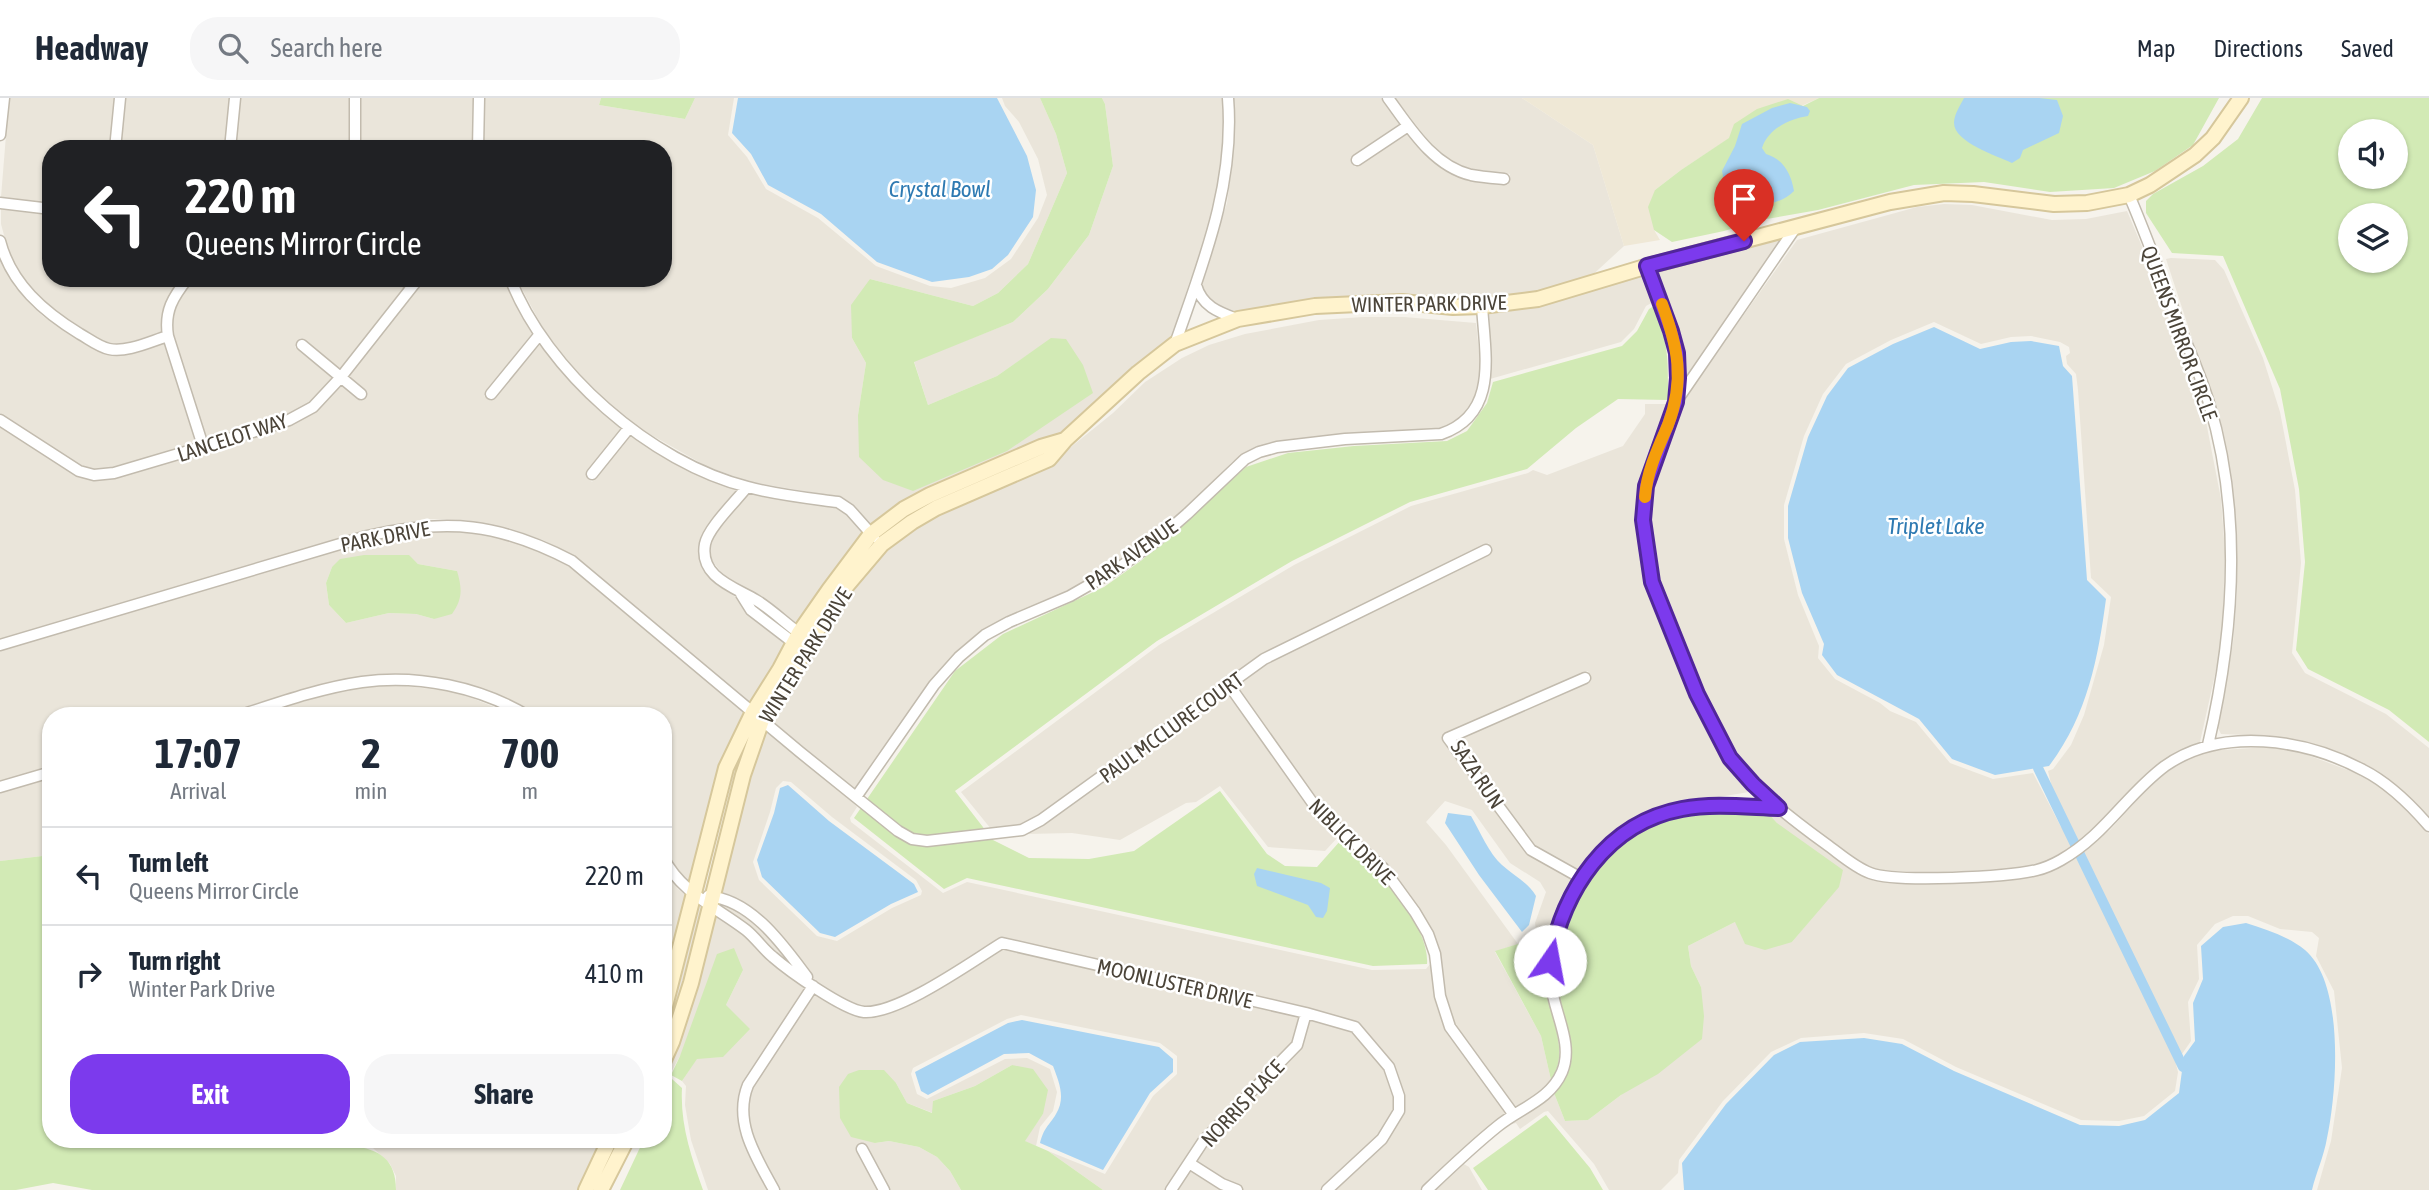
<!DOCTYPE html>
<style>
body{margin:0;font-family:"Asap Condensed",sans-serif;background:#f6f6f7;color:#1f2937;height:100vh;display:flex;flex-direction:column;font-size:26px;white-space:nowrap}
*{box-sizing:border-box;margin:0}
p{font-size:23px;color:#747a83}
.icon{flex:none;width:38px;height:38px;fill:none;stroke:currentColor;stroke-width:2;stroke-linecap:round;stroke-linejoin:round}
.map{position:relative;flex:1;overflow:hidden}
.details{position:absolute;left:42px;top:609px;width:630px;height:441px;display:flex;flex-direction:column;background:#fff;border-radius:28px;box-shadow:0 2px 5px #0004}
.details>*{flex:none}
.banner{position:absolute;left:42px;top:42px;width:630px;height:147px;border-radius:28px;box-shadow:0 2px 5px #0004;background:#202124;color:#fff;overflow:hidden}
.controls{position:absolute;left:2338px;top:21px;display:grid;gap:14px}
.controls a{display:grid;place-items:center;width:70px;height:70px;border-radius:50%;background:#fff;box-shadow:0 2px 5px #0004;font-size:35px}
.pin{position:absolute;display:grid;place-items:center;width:60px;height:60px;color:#fff;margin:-72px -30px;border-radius:50% 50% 50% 0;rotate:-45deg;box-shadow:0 0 7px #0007}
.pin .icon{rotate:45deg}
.me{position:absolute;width:77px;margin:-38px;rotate:12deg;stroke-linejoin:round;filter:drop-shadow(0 0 5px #0008)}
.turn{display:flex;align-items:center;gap:24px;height:147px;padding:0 28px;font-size:32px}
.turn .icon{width:91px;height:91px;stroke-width:2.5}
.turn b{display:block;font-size:49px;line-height:60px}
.eta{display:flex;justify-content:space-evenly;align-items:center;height:119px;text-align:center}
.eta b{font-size:42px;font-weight:700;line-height:49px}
.primary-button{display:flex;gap:14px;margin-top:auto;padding:14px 28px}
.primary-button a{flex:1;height:80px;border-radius:28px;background:#7c3aed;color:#fff;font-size:28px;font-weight:700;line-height:80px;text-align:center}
.primary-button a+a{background:#f6f6f7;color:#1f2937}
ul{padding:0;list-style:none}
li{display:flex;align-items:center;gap:21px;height:98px;padding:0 28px;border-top:2px solid #e0e1e3}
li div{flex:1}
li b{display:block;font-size:26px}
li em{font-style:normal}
header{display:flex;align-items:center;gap:42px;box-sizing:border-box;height:98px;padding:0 35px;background:#fff;border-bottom:2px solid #e0e1e3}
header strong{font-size:33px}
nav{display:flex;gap:38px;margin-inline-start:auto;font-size:24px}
.search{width:490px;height:63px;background:#f6f6f7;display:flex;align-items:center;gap:18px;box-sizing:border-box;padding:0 24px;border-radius:28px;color:#747a83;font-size:26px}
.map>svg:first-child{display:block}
</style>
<header>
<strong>Headway</strong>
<div class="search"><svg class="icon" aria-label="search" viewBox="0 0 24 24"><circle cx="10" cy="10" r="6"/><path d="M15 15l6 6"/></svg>Search here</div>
<nav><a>Map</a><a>Directions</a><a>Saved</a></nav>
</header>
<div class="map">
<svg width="2429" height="1092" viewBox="0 0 2429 1092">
<rect width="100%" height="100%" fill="#f6f3ec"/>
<path fill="#eae5da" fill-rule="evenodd" d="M9,0H115L110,51H51V105L1,99Z
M125,0H230L225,51H120Z
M240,0H350V51H235Z
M360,0H473V51H360Z
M484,0H601L599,7L685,21L695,0H734L728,37L747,59L766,91L818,120L876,168L930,188L951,190L985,180L1011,161L1038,120L1047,97L1038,61L1019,24L1005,8L1002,0H1040L1056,36L1067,75L1028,166L998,195L973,208L870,181L852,240L866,265L858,317L913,392L957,373L1051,241L997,278L928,307L914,263L1013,224L1048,191L1089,137L1113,68L1105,6L1102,0H1223L1225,22L1222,68L1217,104L1207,140L1189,185L1171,242L1067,334L873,429L854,407L840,399L750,384L706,368L632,326L602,301L574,271L544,232L516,180H663V51H483Z
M1234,0H1381L1401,27L1351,60L1355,69L1407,35L1428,59L1449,75L1469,82L1508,87L1510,76L1472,71L1454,65L1435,51L1395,0H1522L1593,47L1624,148L1587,182L1513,200L1239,216L1222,210L1210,202L1201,187L1227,105L1232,67L1235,20Z
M1944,106L1972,107L2052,122L2086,121L2127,113L2165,203L2203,308L2221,401L2225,454L2222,545L2200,644L2162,664L2104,724L2070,750L2039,767L2021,770L1924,775L1876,772L1849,757L1781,705L1756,682L1735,656L1702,593L1657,482L1648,421L1651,388L1681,305L1797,142L1917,109ZM1934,224L1981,246L2011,239L2031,238L2060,244L2069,249L2070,255L2066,258L2067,266L2076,276L2078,292L2091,480L2111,499L2104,547L2084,617L2071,647L2053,671L2048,673L2055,703L2067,727L2065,731L2061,729L2033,675L1993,681L1950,665L1916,624L1890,613L1880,605L1835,581L1818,560L1819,548L1798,497L1784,441V407L1804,338L1823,296L1846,266L1891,242Z
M1,110L51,116V180H182L164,209L161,224L162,234L123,246H112L101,242L51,210L23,182L8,152L1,126Z
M1784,137L1683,285L1682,254L1655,171Z
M2171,160L2215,162L2224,172L2263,260L2280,314L2295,392L2301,465L2292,555L2305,575L2386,616L2429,650V719L2395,686L2366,667L2300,642L2270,638L2221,636L2218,630L2233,545L2237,497V453L2232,398L2223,341L2213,304L2166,161Z
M0,161L15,189L32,208L44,219L96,252L110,257L124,256L164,244L196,345L113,370L95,372L81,368L0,315Z
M1644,174L1655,203L1646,208L1634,231L1621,244L1490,281L1488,213Z
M194,180H394L405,190L340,271L301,240L295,249L333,280L310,304L287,317L206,342L173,236L171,224L173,211Z
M425,180H505L510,194L534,236L484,298L491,303L540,244L566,278L595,309L622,331L586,377L592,384L630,337L700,378L738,392L705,433L700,446V463L707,477L717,487L737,500L747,516L787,547L752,606L575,458L543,442L509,430L464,422L430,421L366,432L0,541V329L76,378L92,382L115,380L290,327L317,312L341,286L361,303L367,294L348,278Z
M1363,219H1404L1476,225L1481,273L1479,288L1474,303L1464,317L1453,326L1440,331L1345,335L1277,343L1246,354L1232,364L1184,412L1152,439L1114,466L1068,493L1007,519L982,533L956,555L930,584L855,691L769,620L842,501L885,450L938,415L1050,366L1113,315L1145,284L1182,260L1209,247L1245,236L1319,222Z
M1645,306H1670L1651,352L1640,388L1638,423L1647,486L1692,598L1710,635L1726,664L1764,704H1758L1749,694L1677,706L1636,723L1615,737L1593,756L1580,773L1535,748L1456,642L1591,583L1588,573L1446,635L1444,644L1527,756L1574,783L1561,806L1549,838L1537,840L1535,825L1546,794L1540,784L1510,765L1472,712L1445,703L1426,724L1446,747L1518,846L1495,854L1541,938L1551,982L1534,1000L1516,1010L1455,926L1445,896L1440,853L1433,833L1419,810L1387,765L1323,711L1236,588L1266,565L1492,454L1489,445L1262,556L1039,718L1021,727L991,731L961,694L1159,547L1294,467L1411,408L1528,375L1533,372L1547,377L1623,348L1645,316Z
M749,395L836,409L847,416L864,437L798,528L760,498L724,478L711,461L710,446L714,438Z
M429,432H462L506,440L538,452L569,468L747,616L692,788L675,772L663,747V618H538L494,595L461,584L433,579L398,577L363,578L321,587L219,618H51V668L0,683V552L368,443ZM408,457L418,466L457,473L434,521L416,516L389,515L346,525L329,507L326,485L332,469L388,458Z
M396,587L457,594L516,618H255L322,598L363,589Z
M1227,594L1314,718L1338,739L1325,753L1268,749L1220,688L1196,704L1186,705L1120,742L1072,735L1025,736L1043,727Z
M764,631L850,701L857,709L850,720L851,724L943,795L967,784L1372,872L1426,871L1431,865L1435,900L1446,932L1506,1016L1464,1049L1420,1092H1103L1048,1053L1105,1076L1153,998L1177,976V958L1160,945L1021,917L1007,921L913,970L911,976L917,996L927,1001L1005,961L1027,960L1050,971L1057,994L1053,1013L1040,1029L1036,1048L1024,1043L1043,1016L1012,967L975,988L933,1003V1015L907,1005L896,985L875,1045L889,1043L919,1049L937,1059L950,1073L961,1092H708L691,1042L685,1007L686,988L682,983L697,960L723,959L726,907L743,872L680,958L663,989V976L677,946L748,678ZM783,683L791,684L832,719L916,782L922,793L921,797L892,810L837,843L817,838L759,782L753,764L770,714L776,690Z
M2268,649L2297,653L2361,677L2389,695L2429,736V1092H2317L2331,1043L2342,970L2334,893L2316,858L2319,840L2312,834L2280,831L2248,818H2233L2215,826L2197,847L2199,881L2188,904L2191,943L2180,959L2174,958L2178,974L2175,993L2144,1018L2119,1023L2081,1022L1956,969L1903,941L1864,935L1801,940L1771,954L1723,1003L1679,1062L1678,1075L1661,1092H1609L1594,1066L1548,1013L1544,1014L1520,1031L1516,1025L1508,1027L1538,1009L1554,995L1565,1023L1588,1022L1621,997L1701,889L1691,868L1688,848L1735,824L1792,844L1811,821L1777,725L1768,715L1777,716L1843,766L1874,783L1923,786L2021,780L2042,777L2079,757L2110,732L2147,691L2167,673L2186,661L2205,653Z
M51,679V757L0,763V694Z
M663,771L678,791L689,800L663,899Z
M698,807L704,812L685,884L663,952V933L678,886Z
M356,1041H604L581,1092H396V1078L390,1066L373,1050L352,1048Z
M1462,1065L1469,1069L1482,1092H1434Z"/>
<path fill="#efe8d6" d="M1522,0H1819L1730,40L1681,72L1655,92L1654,132L1660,142L1624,148L1593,47Z"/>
<path fill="#d2eab5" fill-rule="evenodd" d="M601,0H695L685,21L599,7Z
M1040,0H1102L1105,6L1113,68L1089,137L1048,191L1013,224L914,264L928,307L997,278L1051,240L1066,241L1083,267L1093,295L1007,353L913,393L883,382L859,359L858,317L866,265L852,240L851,207L870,181L973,208L998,195L1028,166L1067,75L1056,36Z
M1819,0H2219L2193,47L2155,73L2114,90L2050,94L1984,84L1914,87L1818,112L1761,122L1724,133L1672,144L1654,132L1648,109L1655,92L1681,72L1729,40L1734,26L1757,11L1788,1L1803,8Z
M2262,0H2429V644L2389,612L2308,571L2296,552L2305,464L2299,391L2280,291L2223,158L2172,155L2146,115V103L2153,96L2203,68L2238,41ZM2350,33H2396V79H2350ZM2350,117H2396V163H2350Z
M1654,208C1669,245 1668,263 1668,302L1618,301L1576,330L1527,371L1410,404L1292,463L1157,543L955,693L993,742L1029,760L1089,761L1134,753L1220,693L1267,756L1285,768L1317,769L1341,742C1348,747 1357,752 1364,758C1388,778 1430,834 1427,866L1373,868L967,780L944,791L854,720L955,573L1003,536L1104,489L1142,462L1246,369L1288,355L1354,348L1447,343L1467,333L1487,305L1493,284L1622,248L1637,233L1649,211Z
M364,457H409L418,466L457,473C462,490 463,501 452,516L434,521L416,516L389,515L346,525L329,507L326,485L332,469L340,461Z
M1708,714L1768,715L1777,725L1843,772L1839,789L1792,844L1765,852L1745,846L1735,824L1688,848L1691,868L1701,889L1704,918L1702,941L1658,976L1621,997L1588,1022L1565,1023L1554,995C1587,946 1559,931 1556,883C1551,808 1608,732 1681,716C1690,714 1700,715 1708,714Z
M51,757V1041H355L352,1048C380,1051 396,1062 396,1092H92L53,1085L16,1092H0V763Z
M1550,836C1547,854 1543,872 1546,891C1551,922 1570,954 1551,982L1541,938L1495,853Z
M734,850L743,872L726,907L750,931L723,959L697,961L682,983L671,977L680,958L717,856Z
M1012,967L1033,971L1048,992L1043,1016L1025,1043L1048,1053L1103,1092H961L950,1073L937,1059L919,1049L889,1043L875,1045L851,1039L840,1020L839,989L848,976L859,972H884L896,985L907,1005L932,1015L933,1003L975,988Z
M672,981L682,990C680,1026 691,1058 703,1092H620L644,1041H663V1000Z
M1546,1017L1590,1070L1603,1092H1488L1473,1070Z"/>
<path fill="#a9d4f2" d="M738,0H997L1027,58L1036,92L1033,119L1008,157L992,171L969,179L932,184L877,164L821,116L768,87L751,56L732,35Z
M1964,0H2039L2057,2L2063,18L2059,35L2023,52L2020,60L2012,65C1997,58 1954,44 1954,25C1954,16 1960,8 1964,0Z
M1790,5L1807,9L1810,13L1808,18C1789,21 1768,31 1762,50L1766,56C1783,61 1791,75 1794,93C1781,107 1749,113 1732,99C1725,92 1724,82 1722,73L1735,48L1742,26L1772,10Z
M1934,229L1980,251L2011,244L2031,243L2059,248L2063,268L2072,278L2087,482L2106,501C2098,561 2087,618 2049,668L1995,677L1952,661L1919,621L1837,577L1822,557L1824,546L1802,495L1788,440V408L1808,339L1827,298L1848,270L1893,246Z
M788,687L829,723L914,786L918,794L891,806L835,839L820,835L762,779L757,762L774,715L780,690Z
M1448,715L1471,718C1480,733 1489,756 1502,767C1514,778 1528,784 1536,798L1529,827L1522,834L1479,777L1445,725Z
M1257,770L1321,785L1330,790L1327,813L1323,820L1316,819L1308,807L1257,788L1254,776Z
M2246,825C2267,832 2288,838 2305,852C2345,886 2337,994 2327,1040C2324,1058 2316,1075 2312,1092H1684L1682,1065L1726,1006L1774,957L1800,944L1864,940L1902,946L1954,973L2080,1027L2119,1028L2145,1022L2179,995L2184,958L2195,943L2193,905L2203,881L2201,848L2223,829Z
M1022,922L1159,949L1173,961V974L1150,995L1103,1072L1040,1045C1044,1029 1049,1028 1056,1016C1066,1000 1059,984 1053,968L1029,955L1004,956L928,997L921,993L915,974L1008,925Z"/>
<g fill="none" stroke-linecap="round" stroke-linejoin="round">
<path stroke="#a9d4f2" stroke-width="10" d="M2038,670L2183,969"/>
<g stroke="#c2bbae" stroke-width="13">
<path id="street" d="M355,0V51
M1388,0C1410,30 1433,68 1471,77C1482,79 1494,80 1504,81
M0,37L4,0
M115,51L120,0
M230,51L235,0
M478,51L479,0
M1357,62L1408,28
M2129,97C2147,139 2163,183 2179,226C2189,252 2201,278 2209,305C2243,417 2234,536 2208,647
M0,105L51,111
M0,143C11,186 44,214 80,236C89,241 99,249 109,251C127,255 151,243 168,238
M1648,168C1663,212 1686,255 1676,303C1672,321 1662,336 1656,353C1649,374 1644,396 1643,418C1641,472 1667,523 1687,572C1699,601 1712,635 1731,661C1741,674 1752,685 1763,696C1783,714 1804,730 1826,746C1840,756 1854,769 1870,775C1896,785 2008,779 2037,772C2045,770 2054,766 2061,762C2105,737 2127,696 2165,668C2222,628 2305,641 2363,672C2389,685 2410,706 2429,728
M188,180C173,199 164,213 168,238L203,348
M402,180L412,189
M510,180C546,273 651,365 748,389C777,397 808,400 838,404L850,412L874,439
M1196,187C1202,208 1218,214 1237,221
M1175,246C1203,165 1235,87 1228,0
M302,247L361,296
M491,296L540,236
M1678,301L1796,129
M0,322L79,373L94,377L114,375L263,331L289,322L313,309L341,279L419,180
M592,376L629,330
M747,389C736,403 708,430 705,446C699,479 734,489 756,502C771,511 785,525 799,535
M741,496L751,512L794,545
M0,547L367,438C448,420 499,425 572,463L800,654L898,733L912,741L927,743L1022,732L1041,722L1264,561L1486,452
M1229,587L1319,714L1383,770L1415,814L1428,836L1435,856L1440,898L1450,929L1514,1017
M238,618C278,605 320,590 362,584C418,576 480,589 528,618
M0,689L51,674
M856,699L934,587L959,559L985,537L1009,524L1070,498L1117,471L1155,444L1187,416L1245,361L1259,354L1277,349L1345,341L1441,336C1499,316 1485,257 1482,208
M663,759C681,795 716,809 746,832C756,840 763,851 773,859C789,873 844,912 864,914C899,916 971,864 1002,845L1306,915L1355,929L1389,969L1399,998V1013L1382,1041L1327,1092
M1581,780L1531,752L1448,640L1585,580
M708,798C752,802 783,847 807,879
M862,1051L884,1092
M1189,1065L1222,1086L1237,1092
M774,1092C756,1059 733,1024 748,987L813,888
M1171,1092L1204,1042L1297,947L1306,915
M1427,1092C1450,1070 1473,1048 1498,1028C1520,1010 1550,1002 1562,974C1574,946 1554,915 1551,886C1542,809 1606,724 1683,711C1714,705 1747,709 1778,710"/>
</g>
<g stroke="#d6c79b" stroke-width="18">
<path id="secondary" d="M663,916L726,670L753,614L780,571L799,535L829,492L871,436L904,411L930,397L1041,349L1065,342
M663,964L672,944L691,885L743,677L762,622L838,498L882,446L912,424L936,410L1049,361L1066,341L1138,275L1175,246L1238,221L1315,208L1402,204L1453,209L1482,208L1538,201L1648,168L1890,104L1944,95L1973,96L2054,106L2087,105L2129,97L2150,87L2195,57L2213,40L2241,0
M586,1092L610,1041
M601,1092L627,1041"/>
</g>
<use href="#street" stroke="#fff" stroke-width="10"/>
<use href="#secondary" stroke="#fff3cd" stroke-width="14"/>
</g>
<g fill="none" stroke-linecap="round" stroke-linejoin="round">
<g stroke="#51269a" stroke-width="18">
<path id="route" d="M1550,863C1563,793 1606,725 1682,711C1713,705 1747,709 1779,710L1753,686L1730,660L1697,596L1652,484L1643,422L1646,388L1676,304L1678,280L1677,255L1671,233L1647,168L1744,143"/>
</g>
<use href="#route" stroke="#7c3aed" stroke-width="12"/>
<path stroke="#f59e0b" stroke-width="12" d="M1645,399C1647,373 1658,350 1668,327C1685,282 1678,249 1662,206"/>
</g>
<g text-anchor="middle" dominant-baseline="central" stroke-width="5" stroke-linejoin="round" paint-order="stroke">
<g font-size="21" fill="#4b4439" stroke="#fff">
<text transform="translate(1429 205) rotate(-1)">WINTER PARK DRIVE</text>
<text transform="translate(2180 235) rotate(70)">QUEENS MIRROR CIRCLE</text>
<text transform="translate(232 339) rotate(-18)">LANCELOT WAY</text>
<text transform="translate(385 438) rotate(-11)">PARK DRIVE</text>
<text transform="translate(1131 456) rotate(-35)">PARK AVENUE</text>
<text transform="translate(805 557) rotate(-58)">WINTER PARK DRIVE</text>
<text transform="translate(1171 629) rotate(-36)">PAUL MCCLURE COURT</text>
<text transform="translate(1478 676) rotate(56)">SAZA RUN</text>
<text transform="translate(1352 743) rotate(45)">NIBLICK DRIVE</text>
<text transform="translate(1175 885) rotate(13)">MOONLUSTER DRIVE</text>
<text transform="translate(1242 1005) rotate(-47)">NORRIS PLACE</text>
</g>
<g font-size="23" font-style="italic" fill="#2e7ab2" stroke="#fff">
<text x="940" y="91">Crystal Bowl</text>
<text x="1936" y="428">Triplet Lake</text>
</g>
</g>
</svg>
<div class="controls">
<a><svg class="icon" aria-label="sound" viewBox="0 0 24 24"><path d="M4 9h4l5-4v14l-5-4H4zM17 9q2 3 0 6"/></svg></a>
<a><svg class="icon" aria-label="layers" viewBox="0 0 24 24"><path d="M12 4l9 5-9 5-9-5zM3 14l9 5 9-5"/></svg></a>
</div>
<div class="pin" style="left:1744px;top:143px;background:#d93025"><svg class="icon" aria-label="arrive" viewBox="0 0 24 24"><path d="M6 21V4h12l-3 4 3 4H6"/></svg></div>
<svg class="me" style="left:1550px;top:863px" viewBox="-20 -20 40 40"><circle r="19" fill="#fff"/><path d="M0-13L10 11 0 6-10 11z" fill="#7c3aed"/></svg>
<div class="banner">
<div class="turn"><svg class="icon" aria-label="left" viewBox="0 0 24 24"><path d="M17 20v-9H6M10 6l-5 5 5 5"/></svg><div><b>220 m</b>Queens Mirror Circle</div></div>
</div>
<section class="details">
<div class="eta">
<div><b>17:07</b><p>Arrival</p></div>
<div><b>2</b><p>min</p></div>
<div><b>700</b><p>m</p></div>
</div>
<ul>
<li><svg class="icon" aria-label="left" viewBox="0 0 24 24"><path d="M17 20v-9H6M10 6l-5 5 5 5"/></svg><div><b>Turn left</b><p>Queens Mirror Circle</p></div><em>220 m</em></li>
<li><svg class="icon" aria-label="right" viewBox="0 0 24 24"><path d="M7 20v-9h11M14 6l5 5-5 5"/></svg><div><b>Turn right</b><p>Winter Park Drive</p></div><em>410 m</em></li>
</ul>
<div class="primary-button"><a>Exit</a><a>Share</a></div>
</section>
</div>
